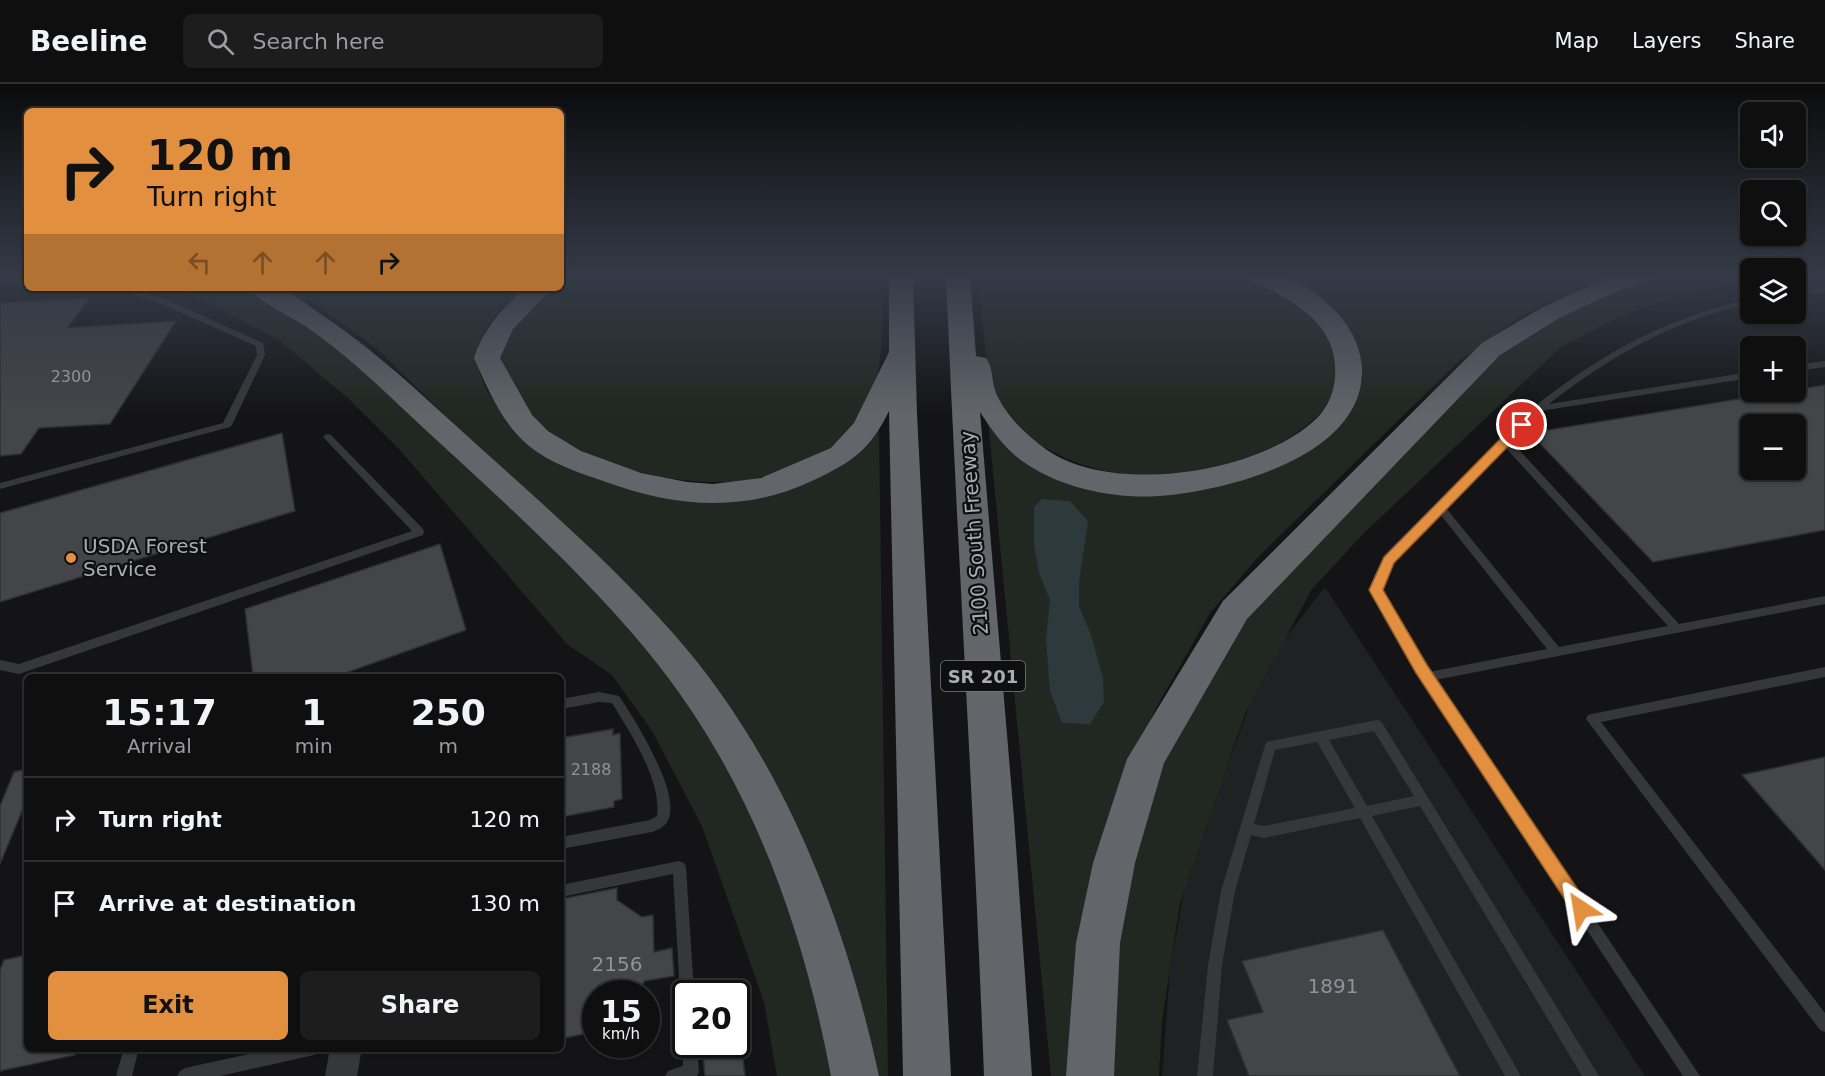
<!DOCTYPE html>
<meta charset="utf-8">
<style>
body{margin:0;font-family:"DejaVu Sans",sans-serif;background:#1d1d1e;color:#f1f3f6;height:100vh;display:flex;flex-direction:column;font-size:22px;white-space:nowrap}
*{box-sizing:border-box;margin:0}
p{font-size:20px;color:#9b9c9f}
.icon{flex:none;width:33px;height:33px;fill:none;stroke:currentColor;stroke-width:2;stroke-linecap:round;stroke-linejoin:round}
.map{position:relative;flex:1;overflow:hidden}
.side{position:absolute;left:24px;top:590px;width:540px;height:378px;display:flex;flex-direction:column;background:#0f0f10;border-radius:9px;box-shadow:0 2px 4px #0004,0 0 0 2px #2f2f30}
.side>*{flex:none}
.hud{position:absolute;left:24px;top:24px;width:540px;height:183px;border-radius:9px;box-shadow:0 2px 4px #0004,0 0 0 2px #2f2f30;background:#e28f3f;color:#111;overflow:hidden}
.controls{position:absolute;left:1740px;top:18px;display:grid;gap:12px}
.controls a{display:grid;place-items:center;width:66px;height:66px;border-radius:9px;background:#0f0f10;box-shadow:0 2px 4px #0004,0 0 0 2px #2f2f30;font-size:30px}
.speed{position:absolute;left:582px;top:896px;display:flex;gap:12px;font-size:30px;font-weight:700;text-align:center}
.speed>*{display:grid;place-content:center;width:78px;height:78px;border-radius:50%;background:#0f0f10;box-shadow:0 2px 4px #0004,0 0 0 2px #2f2f30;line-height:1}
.speed small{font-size:15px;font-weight:400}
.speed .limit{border:3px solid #111;border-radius:9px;background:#fff;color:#111}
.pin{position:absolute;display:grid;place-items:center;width:51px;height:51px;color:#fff;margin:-26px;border:3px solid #fff;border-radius:50%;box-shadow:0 2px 6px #0007}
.me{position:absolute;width:66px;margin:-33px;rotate:327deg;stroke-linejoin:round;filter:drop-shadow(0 0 4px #0008)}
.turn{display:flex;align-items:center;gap:21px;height:126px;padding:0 24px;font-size:27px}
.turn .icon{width:78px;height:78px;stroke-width:2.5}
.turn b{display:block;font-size:42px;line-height:51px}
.lanes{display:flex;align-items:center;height:57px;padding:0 24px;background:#0003;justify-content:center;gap:30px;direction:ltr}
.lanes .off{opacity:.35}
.eta{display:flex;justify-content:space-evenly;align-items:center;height:102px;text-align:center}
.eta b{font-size:36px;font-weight:800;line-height:42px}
.button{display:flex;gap:12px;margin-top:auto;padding:12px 24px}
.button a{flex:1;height:69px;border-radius:9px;background:#e28f3f;color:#111;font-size:24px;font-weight:800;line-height:69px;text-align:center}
.button a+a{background:#1d1d1e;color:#f1f3f6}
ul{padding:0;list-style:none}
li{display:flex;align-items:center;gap:18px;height:84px;padding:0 24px;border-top:2px solid #2f2f30}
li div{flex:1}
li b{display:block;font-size:22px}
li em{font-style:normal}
header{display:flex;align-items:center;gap:36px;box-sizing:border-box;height:84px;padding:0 30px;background:#0f0f10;border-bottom:2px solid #2f2f30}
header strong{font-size:28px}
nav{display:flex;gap:33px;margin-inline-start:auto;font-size:21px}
.search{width:420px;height:54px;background:#1d1d1e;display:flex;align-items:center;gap:15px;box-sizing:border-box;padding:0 21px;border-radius:9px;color:#9b9c9f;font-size:22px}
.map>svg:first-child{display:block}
</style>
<header>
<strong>Beeline</strong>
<div class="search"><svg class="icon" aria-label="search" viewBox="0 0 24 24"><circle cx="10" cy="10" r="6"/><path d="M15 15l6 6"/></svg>Search here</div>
<nav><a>Map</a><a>Layers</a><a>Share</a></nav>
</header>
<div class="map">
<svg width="1825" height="992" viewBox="0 0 1825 992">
<rect width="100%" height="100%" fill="#141416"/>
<path fill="#202122" d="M1325,503L1645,992H1162L1170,885L1187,790L1265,580Z"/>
<path fill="#212821" d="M564,192H882C881,243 888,304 854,346C842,361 822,370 805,377C784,386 764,395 740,397C662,404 550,374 508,302C505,296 499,288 497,282C490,257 529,222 545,204H561V194Z
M979,192H1248L1296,215L1330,247L1343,297C1337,306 1331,319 1323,327C1259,392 1135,412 1055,369C1034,358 1012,345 1000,323C983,295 983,226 979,192Z
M1270,192H1610L1557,213L1518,234L1457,279L1258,473L1210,529L1156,624L1097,767L1079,846L1067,992H1051L988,336L1059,387L1231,396L1353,321L1363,294L1358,269Z
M1649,192H1750V196L1678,211L1623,231L1561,263L1362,451L1312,505L1245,630L1180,819L1162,937L1159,992H1112L1118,858L1129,790L1153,695L1241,528L1523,247Z
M165,204H254L351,263L635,545L731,680L803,853L835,992H777L764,918L702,742L652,647L612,591L567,560L399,365L349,315L280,257L199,214Z
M284,204H526L498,228L485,246L478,270L479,287L487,307L508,334L572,378L745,413L879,345L888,992H873L768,696L467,353L377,265L317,221Z"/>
<path fill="#2e393d" d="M1042,415L1070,417L1088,437L1079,498V522L1091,551L1103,594L1104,618L1090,640L1062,639L1050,607L1046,555L1050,516L1039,489L1034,460V423Z"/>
<path fill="#434548" stroke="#2e2f31" stroke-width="1.5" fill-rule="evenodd" d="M90,214L67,244L176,237L110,340L39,344L21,370L0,372V219Z
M1825,301V446L1653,478L1530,349ZM1750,340H1796V386H1750Z
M282,349L295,427L0,518V429Z
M440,460L466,546L337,592H253L245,525Z
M613,645V651L620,649L622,715L614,717V723L561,733V654Z
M1825,673V786L1742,691Z
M27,685V715L0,780V722L14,688Z
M617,804V816L642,833L653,831L654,868L672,864L674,892L645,897L635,909H596V947L561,955V815Z
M1383,846L1460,992H1249L1227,936L1263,928L1242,877Z
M27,871V964H74L75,971L0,987V886L4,876Z
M702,960H741L745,992H705Z"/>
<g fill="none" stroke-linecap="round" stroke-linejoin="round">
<path fill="#35373a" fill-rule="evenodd" d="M0,194H27V198H0Z
M116,204H128L165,215L263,259L265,271L232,341L230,343L0,405V399L223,339L257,271L256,262L159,219Z
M1825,204V208L1796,212V208Z
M1750,215V219C1672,238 1613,270 1549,320L1750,288V294L1540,327L1511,357L1679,540L1825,512V520L1435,596L1700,992H1683L1417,588L1371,506L1385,473L1535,322C1606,267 1662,236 1750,215ZM1505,363L1668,542L1559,563L1446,424ZM1440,430L1547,565L1429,588L1381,506L1393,478Z
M1825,277V283L1796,287V281Z
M328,350L331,351L423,445L424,448L423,451L19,590L0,586V576L19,580L412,447L325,355L323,353L325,351Z
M1825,583V593L1601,638L1825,929V948L1820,946L1586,635L1588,631L1592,630Z
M599,608L619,612C634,634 684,713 667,738C664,743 658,746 652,748L561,765V753L650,736L657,732C662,697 630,648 612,619L599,618L561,625V615Z
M1377,636L1381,637L1599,992H1582L1420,722L1372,732L1521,992H1505L1360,734L1264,754L1251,751L1235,807L1222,881L1213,992H1197L1208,881L1221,807L1266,658ZM1374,647L1414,712L1367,722L1329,656ZM1317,658L1355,724L1264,742L1254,740L1275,666Z
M679,777L684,779L686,783L694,909H686V916L682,914L680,909L673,790L561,813V801Z
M686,954V960H697L699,988L697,992H665L668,987L683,982V960Z
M124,964H139L132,992H116Z
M277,964H321L319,969L314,971L220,992H177L180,987L185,984Z"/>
<path fill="#35373a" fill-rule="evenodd" d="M330,964H362L357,992H325Z"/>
<path fill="#62666b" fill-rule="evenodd" d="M889,192H913L917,330L951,992H903L889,327C870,366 852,378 814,396C744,430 674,423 603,397C577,388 550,379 529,362C502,340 488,305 474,274C484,244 502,224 526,204H553L513,245L500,274L532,331L548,347L581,367L641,389L687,398L713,400L761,394L831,364L854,339L889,268Z
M946,192H970L976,272L986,274C994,285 991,297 996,309C1006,332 1027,352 1047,366C1113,412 1261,389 1317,334C1328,323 1334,308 1335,293C1339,240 1294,217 1252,197L1249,192C1259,192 1271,190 1281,192C1302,197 1327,217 1341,233C1354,249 1363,270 1362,291C1358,374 1226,407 1159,412C1116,415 1065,405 1028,381C1007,368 993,348 980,328L1014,734L1032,992H984C974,725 957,459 946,192Z
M1611,192H1652L1649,197L1624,204L1561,233L1500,271L1247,535L1164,679L1135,779L1120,859L1114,992H1066L1076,859L1093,779L1127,675L1223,517L1482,259L1543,223Z
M249,204C258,204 271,202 280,205C293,209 305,219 316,227C362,257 403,293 443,330C520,401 602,469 672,548C782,672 844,831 879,992H831C802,838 749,691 648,568C575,479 484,401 400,322C372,295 343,269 311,246C295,234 259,219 249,204Z"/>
</g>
<linearGradient id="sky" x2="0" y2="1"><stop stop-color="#0b0b0c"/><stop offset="0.58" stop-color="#343a47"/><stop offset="1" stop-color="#343a47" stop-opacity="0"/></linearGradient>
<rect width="1825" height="331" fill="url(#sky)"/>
<path fill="#e28f3f" stroke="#935d29" stroke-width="1.5" d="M1522,337L1526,338V344L1394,479L1383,506L1427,581L1587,819L1590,825L1587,831L1581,834L1575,831L1416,589L1369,506L1384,473L1517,338Z"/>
<circle fill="#e28f3f" stroke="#0f0f11" stroke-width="2" cx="71" cy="474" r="6"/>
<g text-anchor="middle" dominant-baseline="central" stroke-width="4.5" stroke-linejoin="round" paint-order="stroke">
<g font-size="16" fill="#8e949a">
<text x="71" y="292">2300</text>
<text x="591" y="685">2188</text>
</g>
<rect fill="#0f0f11" stroke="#797e84" stroke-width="1.5" x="941" y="577" width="84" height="30" rx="4.5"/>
<g font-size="18" font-weight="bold" fill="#a7aeb5">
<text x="983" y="592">SR 201</text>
</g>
<g font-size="20" fill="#a7aeb5" stroke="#0f0f11">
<text transform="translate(974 449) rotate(-94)">2100 South Freeway</text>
</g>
<g font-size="20" fill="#a7aeb5" stroke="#0f0f11" text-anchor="start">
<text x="83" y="462">USDA Forest<tspan x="83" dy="23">Service</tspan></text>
</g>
<g font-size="20" fill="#8e949a">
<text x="617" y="880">2156</text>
<text x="1333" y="902">1891</text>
</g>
</g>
</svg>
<div class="controls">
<a><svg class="icon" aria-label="sound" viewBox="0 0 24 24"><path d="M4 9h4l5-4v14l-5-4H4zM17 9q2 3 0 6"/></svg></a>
<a><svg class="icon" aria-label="search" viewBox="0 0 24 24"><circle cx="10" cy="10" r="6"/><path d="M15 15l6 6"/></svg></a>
<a><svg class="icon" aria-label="layers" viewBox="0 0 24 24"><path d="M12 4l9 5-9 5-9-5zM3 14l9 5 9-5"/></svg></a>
<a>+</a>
<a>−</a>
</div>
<div class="speed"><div>15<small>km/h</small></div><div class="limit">20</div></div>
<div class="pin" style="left:1522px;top:341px;background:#d93025"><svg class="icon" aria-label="arrive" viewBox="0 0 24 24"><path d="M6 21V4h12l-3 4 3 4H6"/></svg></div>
<svg class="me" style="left:1581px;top:825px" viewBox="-20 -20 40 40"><path d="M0-17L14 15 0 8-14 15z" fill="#e28f3f" stroke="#fff" stroke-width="4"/></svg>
<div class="hud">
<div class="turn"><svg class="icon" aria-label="right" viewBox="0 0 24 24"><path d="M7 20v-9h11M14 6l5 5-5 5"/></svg><div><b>120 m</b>Turn right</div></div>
<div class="lanes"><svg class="icon off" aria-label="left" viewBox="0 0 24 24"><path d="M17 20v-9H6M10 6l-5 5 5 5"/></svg><svg class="icon off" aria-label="ahead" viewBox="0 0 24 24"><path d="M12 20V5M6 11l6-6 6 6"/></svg><svg class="icon off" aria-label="ahead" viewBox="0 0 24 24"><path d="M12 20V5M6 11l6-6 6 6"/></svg><svg class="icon" aria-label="right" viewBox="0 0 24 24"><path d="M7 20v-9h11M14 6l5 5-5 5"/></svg></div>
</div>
<section class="side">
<div class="eta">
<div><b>15:17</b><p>Arrival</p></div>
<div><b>1</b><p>min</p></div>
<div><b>250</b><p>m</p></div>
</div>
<ul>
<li><svg class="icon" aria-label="right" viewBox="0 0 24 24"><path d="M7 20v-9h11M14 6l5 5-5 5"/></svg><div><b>Turn right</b></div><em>120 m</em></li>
<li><svg class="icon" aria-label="arrive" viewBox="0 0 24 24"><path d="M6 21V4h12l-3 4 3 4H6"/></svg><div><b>Arrive at destination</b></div><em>130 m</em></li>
</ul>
<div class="button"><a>Exit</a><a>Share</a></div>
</section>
</div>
